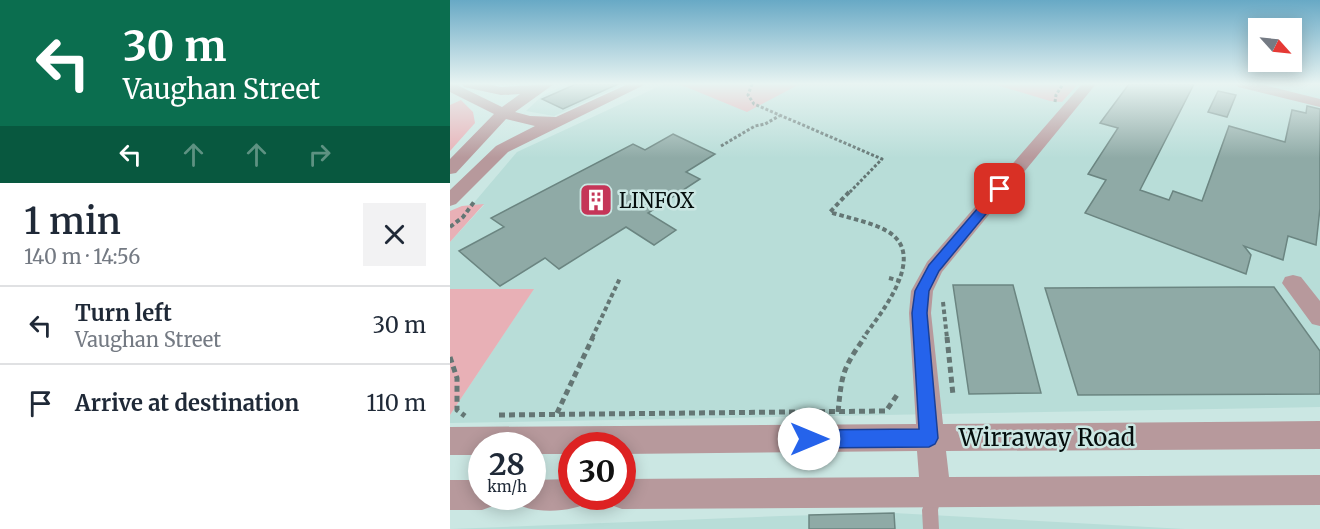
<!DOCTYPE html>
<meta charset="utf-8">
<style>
body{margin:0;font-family:Merriweather,serif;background:#f2f2f3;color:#1f2937;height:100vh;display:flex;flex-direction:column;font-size:22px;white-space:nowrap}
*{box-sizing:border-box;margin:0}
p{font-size:20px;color:#747a83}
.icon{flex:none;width:33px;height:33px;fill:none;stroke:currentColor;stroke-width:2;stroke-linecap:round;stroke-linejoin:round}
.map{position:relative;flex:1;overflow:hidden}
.drawer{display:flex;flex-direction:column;background:#fff;width:450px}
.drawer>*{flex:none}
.guide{background:#0b6e4f;color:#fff;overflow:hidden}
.needle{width:39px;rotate:117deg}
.tools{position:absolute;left:798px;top:18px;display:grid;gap:12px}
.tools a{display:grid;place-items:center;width:54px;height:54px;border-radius:0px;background:#fff;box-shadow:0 3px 15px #0003;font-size:30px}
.speed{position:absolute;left:18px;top:432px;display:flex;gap:12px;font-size:30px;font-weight:700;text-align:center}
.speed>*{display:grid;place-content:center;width:78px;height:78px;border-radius:50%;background:#fff;box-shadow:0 3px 15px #0003;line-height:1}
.speed small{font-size:15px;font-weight:400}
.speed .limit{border:9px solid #d22;background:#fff;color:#111}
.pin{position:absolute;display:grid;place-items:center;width:51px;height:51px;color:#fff;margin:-26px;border-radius:12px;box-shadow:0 3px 9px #0006}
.me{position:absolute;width:66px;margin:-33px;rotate:90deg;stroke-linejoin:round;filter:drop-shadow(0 0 4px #0008)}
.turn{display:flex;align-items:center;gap:21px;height:126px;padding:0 24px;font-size:27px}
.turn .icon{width:78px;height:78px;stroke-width:2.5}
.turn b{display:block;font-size:42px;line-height:51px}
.lanes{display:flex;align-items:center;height:57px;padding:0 24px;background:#0003;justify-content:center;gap:30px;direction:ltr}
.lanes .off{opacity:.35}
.round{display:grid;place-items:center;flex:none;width:63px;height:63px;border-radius:0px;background:#f2f2f3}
.summary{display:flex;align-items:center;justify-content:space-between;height:102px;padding:0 24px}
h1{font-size:36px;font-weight:600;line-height:45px}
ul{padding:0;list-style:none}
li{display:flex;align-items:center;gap:18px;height:78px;padding:0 24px;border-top:2px solid #e0e1e3}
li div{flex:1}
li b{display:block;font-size:22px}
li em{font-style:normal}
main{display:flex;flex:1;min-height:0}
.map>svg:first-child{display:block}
</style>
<main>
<section class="drawer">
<div class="guide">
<div class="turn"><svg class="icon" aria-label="left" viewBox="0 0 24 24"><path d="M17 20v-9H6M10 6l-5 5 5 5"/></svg><div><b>30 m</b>Vaughan Street</div></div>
<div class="lanes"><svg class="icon" aria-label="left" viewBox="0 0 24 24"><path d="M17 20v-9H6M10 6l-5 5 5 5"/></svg><svg class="icon off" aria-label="ahead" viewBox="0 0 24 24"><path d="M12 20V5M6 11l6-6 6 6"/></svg><svg class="icon off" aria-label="ahead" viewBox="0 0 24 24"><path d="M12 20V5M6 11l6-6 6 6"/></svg><svg class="icon off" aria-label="right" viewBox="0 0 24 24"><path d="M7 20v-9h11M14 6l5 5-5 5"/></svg></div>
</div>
<div class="summary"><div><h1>1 min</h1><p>140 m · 14:56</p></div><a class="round"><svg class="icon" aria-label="close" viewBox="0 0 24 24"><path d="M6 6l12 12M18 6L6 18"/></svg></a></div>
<ul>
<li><svg class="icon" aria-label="left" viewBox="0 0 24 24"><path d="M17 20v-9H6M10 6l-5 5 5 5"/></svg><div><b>Turn left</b><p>Vaughan Street</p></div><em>30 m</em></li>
<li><svg class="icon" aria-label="arrive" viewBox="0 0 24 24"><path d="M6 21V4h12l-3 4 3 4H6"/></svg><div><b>Arrive at destination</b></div><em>110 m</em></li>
</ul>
</section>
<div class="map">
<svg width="870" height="529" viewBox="0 0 870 529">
<rect width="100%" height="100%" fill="#cbe7e3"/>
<path fill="#b8ddd8" d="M118,84H162L169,87L104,116L76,111L93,95Z
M214,84H870V407L0,423V415L83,290L0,289V242L34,205H22L67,152Z
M444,513L735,529H0L331,516Z"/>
<path fill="#e8b0b6" d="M229,84H350L297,112Z
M543,84H628L612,102L600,101Z
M11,100L23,112L25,123L0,151V105Z
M34,204L0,242V211L12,206Z
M0,289H84L0,415Z"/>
<path fill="#8faaa6" stroke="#6b8581" stroke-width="1.5" d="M126,84H168L113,109L92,99Z
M679,84H744L690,190L719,200L723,191L752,201L779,126L835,142L842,110L856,113L857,106L870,109V208L866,245L838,236L833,260L794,246L801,255L796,274L635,213L656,180L638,174L668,128L650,123Z
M768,91L786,95L777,117L758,112Z
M223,134L265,154L236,172L250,179L198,213L226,230L204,245L176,227L109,269L95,258L50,286L9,251L54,227L41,218L183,144L195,150Z
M503,285H563L591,393L519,394Z
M791,287H824L870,351V394L628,395L595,288Z
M444,513L445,529H359V515Z"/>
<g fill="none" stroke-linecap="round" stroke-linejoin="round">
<path stroke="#647674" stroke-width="3" stroke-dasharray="3 2" stroke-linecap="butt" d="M302,84L298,95L304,104L432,159L398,194
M605,102L606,95L613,84
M271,146L305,126L315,124L329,116"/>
<path stroke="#647674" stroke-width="4" stroke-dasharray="4.5 3" stroke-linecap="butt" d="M399,192L380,212C398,218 421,222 437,231C479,255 431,313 413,338
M0,227L13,217L24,202
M439,278L450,281
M493,302L497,338
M142,338L170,278"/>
<path stroke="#647674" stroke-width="5" stroke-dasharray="6 4" stroke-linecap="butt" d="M497,337L503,395
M0,357L7,378V410L15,416
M388,412C392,374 392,369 415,337
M107,413L143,337
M49,415L436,411L447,395"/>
<path fill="#b7999c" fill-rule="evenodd" d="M484,486L489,489L492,494L488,510L489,529H473L472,510L479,489Z"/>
<path fill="#b7999c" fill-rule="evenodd" d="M0,84H5L52,107L70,94L51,95L14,87L12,84H38L51,87L104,84L65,112L80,116L106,117L178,84H196L58,152L6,204L0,206V190L46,146L85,126L56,119L6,173L0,174V159L44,114L0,92Z
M632,84H646L492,272L483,291L481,313L493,424L870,421V449L496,451L499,477L870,475V505L172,509L161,505L158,496H172V479L469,477L467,451L172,454V446H122V454H82V446H32V455H0V427L466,424L459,313L461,291L477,262Z
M786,84H810L870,99V107L788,87Z
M843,275L851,277L870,301V326L862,324L832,283L835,277Z
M122,479V496H136L133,505C115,512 89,513 71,506L67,496H82V480Z
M0,480H32V496H47L43,506L32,510H0Z"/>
</g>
<linearGradient id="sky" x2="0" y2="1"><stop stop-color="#68a9c5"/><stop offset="0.53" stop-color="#e8f4f2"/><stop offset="1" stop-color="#e8f4f2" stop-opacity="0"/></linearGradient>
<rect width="870" height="158" fill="url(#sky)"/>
<path fill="#2563eb" stroke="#184099" stroke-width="1.5" d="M550,186L554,187V192L489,271L479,291L477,313L488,438L485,444L479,447L359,448L352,445L350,439L352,433L359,430L469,429L462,313L465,291L479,265L546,187Z"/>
<defs>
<g id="building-square" transform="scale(1.725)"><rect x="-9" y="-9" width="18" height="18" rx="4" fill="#c53558" stroke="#cbe7e3"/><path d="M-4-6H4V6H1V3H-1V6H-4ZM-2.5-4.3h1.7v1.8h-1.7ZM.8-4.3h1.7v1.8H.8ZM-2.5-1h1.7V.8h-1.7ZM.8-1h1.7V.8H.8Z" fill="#fff"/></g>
</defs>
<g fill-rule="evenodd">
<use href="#building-square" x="146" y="200"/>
</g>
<g text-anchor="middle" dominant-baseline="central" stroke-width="5" stroke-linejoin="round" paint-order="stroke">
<g font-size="20" fill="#050e0d" stroke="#cbe7e3" text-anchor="start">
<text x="169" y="200">LINFOX</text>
</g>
<g font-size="24" fill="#050e0d" stroke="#cbe7e3">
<text x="597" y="437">Wirraway Road</text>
</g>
</g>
</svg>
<div class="tools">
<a><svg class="needle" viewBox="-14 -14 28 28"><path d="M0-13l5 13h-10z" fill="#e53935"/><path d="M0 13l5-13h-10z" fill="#747a83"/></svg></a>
</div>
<div class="speed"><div>28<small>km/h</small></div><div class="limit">30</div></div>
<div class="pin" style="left:550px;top:189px;background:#d93025"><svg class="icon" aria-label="arrive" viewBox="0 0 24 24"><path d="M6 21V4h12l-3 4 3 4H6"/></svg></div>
<svg class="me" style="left:359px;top:439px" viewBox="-20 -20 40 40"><circle r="19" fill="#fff"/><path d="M0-13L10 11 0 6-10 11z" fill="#2563eb"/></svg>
</div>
</main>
